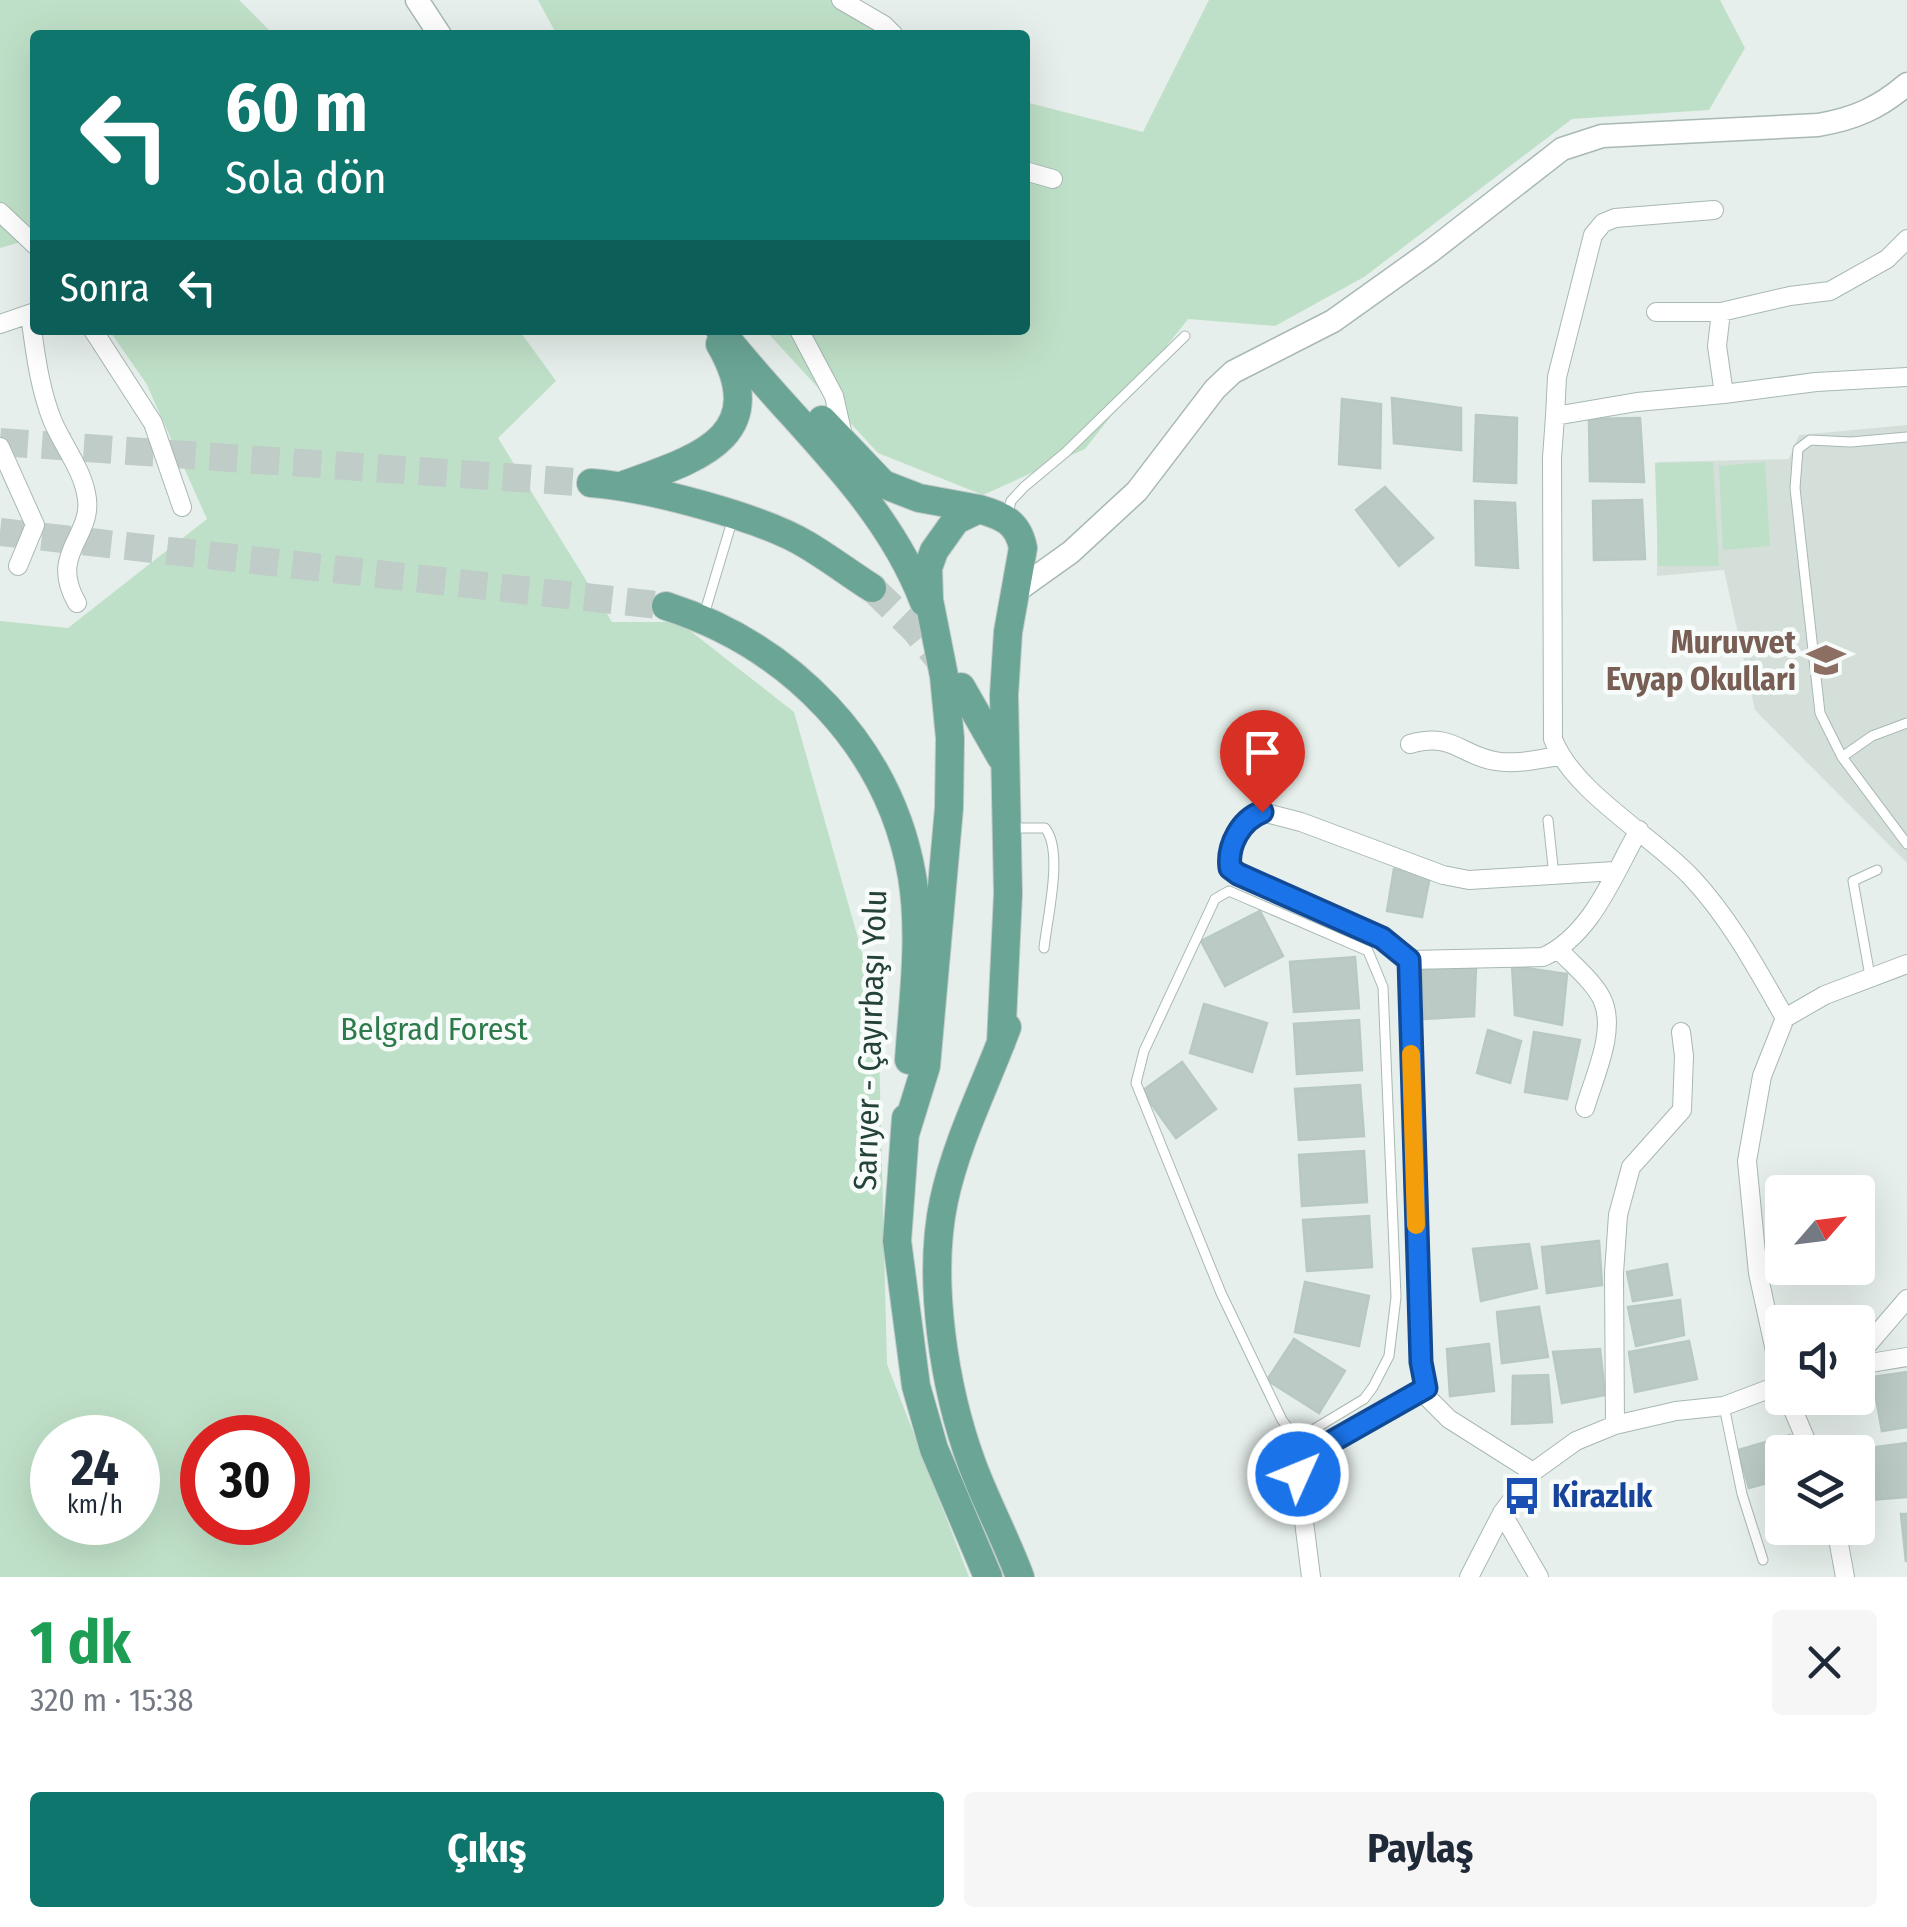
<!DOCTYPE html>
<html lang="tr">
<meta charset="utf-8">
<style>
body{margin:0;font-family:"Fira Sans Condensed",sans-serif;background:#f6f6f7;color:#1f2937;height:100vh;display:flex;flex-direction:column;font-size:38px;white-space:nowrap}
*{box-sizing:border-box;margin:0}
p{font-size:32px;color:#747a83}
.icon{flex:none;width:55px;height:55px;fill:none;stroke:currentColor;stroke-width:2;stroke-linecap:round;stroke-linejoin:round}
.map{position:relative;height:1577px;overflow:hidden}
.sheet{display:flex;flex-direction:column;background:#fff;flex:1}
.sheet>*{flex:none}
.top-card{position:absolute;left:30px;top:30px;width:1000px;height:305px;border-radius:10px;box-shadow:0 10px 40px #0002;background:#0f766e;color:#fff;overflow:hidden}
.needle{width:65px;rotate:62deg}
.controls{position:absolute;left:1765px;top:1175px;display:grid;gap:20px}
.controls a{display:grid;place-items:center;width:110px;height:110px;border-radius:10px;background:#fff;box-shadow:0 10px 40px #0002;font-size:50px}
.speed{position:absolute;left:30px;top:1415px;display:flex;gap:20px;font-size:50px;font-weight:700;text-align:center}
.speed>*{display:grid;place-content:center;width:130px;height:130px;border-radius:50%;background:#fff;box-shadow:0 10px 40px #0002;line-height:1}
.speed small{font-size:25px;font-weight:400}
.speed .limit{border:15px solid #d22;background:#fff;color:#111}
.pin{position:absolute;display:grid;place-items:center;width:85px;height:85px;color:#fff;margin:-102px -42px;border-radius:50% 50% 50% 0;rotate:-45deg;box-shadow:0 0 10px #0007}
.pin .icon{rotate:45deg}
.me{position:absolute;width:110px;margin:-55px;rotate:46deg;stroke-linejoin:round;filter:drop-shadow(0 0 8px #0008)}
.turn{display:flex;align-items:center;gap:35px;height:210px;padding:0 30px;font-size:45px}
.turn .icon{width:130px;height:130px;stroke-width:2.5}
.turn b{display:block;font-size:70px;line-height:85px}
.then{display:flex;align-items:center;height:95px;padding:0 30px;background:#0003;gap:20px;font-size:38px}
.round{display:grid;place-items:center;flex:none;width:105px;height:105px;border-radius:10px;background:#f6f6f7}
.head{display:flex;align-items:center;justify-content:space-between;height:170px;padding:0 30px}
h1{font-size:60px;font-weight:700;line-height:75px;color:#1e9e55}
.cta{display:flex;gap:20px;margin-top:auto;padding:20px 30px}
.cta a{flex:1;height:115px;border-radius:10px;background:#0f766e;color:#fff;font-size:40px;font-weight:700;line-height:115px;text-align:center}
.cta a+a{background:#f6f6f7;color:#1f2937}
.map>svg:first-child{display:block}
</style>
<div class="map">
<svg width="1907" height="1577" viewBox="0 0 1907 1577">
<rect width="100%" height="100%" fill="#e6efeb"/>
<path fill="#d4dfda" d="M1907,425V863L1755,710L1724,570L1657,576V462L1789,459L1799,435Z"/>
<path fill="#bfe0c8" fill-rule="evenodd" d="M0,0H239L274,35H35V238L0,248Z
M538,0H853L889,35H557Z
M1209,0H1720L1745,48L1709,110L1572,119L1364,277L1275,326L1188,319L1085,449L983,495L878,453L765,330H1025V102L1143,132Z
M109,330H519L556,381L498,438L612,622H679L794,712L878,1009L887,1364L969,1577H0V621L68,628L207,519L146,383ZM52,1438H138V1522H52ZM202,1438H288V1522H202Z
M1713,462L1719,566H1658L1655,463Z
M1765,462L1770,546L1723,550L1719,466Z"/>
<path fill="#bbcac4" stroke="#b8c9c2" stroke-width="2.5" d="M1392,398L1461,408V450L1394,443Z
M1342,399L1381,404L1380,468L1339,464Z
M1476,415L1517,418L1516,483L1474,481Z
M1640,418L1644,482L1590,481L1589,419Z
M1385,487L1433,538L1399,566L1356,510Z
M1642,500L1645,559L1594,560L1593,501Z
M1475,501L1515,503L1518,568L1476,565Z
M1394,869L1430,876L1422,917L1387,911Z
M1260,911L1283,956L1225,986L1201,941Z
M1355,957L1359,1008L1294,1012L1290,962Z
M1512,966L1567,974L1562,1025L1515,1015Z
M1476,967L1474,1016L1424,1019L1423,968Z
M1204,1004L1267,1023L1252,1072L1190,1053Z
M1359,1020L1362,1070L1297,1074L1294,1024Z
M1488,1030L1521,1041L1510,1083L1477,1073Z
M1534,1032L1580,1040L1567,1099L1525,1092Z
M1182,1062L1216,1109L1176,1138L1142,1091Z
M1360,1085L1364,1136L1299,1140L1295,1089Z
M1364,1151L1367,1202L1302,1206L1299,1155Z
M1369,1216L1372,1267L1307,1271L1303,1220Z
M1599,1241L1602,1285L1547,1293L1542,1247Z
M1529,1244L1537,1288L1481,1301L1473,1249Z
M1667,1264L1672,1295L1633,1301L1627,1272Z
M1305,1282L1369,1296L1359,1346L1295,1332Z
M1680,1300L1684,1335L1636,1346L1628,1307Z
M1539,1307L1548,1357L1502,1363L1497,1312Z
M1294,1339L1345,1371L1319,1413L1267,1380Z
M1689,1341L1697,1379L1635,1392L1629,1352Z
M1489,1344L1494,1391L1450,1396L1447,1349Z
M1600,1349L1605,1395L1562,1403L1553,1352Z
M1907,1372V1427L1882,1431L1872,1377Z
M1548,1375L1552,1422L1512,1424L1513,1376Z
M1790,1435L1793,1452H1782V1479L1749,1488L1738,1450Z
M1907,1443V1497L1858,1501V1452H1838Z
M1901,1514H1907L1906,1562Z"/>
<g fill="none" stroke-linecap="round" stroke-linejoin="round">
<path stroke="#bfccc8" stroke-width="28" stroke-dasharray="28 14" stroke-linecap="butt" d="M0,442L591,483
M0,532L666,606
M872,588L916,631L945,667"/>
<g stroke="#a8b8b2" stroke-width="11">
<path id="service" d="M1008,513L1011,501L1024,487L1066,452L1185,336
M703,618L733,518
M1907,723L1872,736L1842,757L1907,844
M1842,757L1820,713L1795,488L1798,449L1810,440L1851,442L1907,437
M1548,820L1554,876
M1009,828H1045C1064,851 1047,918 1044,948
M1229,891L1368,951L1383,987L1396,1297L1389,1356L1373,1387L1364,1399L1301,1437L1291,1432L1282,1420L1221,1293L1136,1083L1144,1051L1215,899Z
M1870,976L1853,881L1877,870
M1724,1406L1742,1494L1763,1560"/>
</g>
<g stroke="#a8b8b2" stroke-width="20">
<path id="minor" d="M841,0L884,25L894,35
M1025,171L1053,179
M0,212L35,245
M1656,312H1721L1790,296L1830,291L1887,259L1907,239
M1721,312L1717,346L1724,394L1816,382L1907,377
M30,315C35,350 39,388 53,422C63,445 81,468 86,493C96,537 47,551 77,603
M0,324L35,312
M93,330L153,423L182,507
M799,330L834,396L844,440
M1724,394L1637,402L1555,416L1552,458L1553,739C1573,792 1653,836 1692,878C1731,920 1757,969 1785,1018
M1555,416L1557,377L1593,235L1603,223L1615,218L1714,210
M0,447L35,525L18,566
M1410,744C1453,732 1460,755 1495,761C1516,765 1538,759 1559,756
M1615,871L1469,880L1443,875L1301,822L1262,812L1251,817L1241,828L1228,856L1230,868L1238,874L1382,938L1409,960L1543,957C1592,935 1613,875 1639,830
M1559,950C1573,965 1593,981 1602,999C1617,1030 1594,1077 1585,1108
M1409,960L1421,1362L1428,1398L1449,1419L1533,1472
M1858,1356L1907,1299
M1858,1365L1907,1357
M1782,1383L1758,1273L1747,1161L1762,1076L1785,1018L1825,995L1907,964
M1788,1398L1811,1452
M1615,1425L1614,1273L1618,1215L1631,1167L1682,1110L1684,1056L1681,1032
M1502,1513L1539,1577
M1836,1528L1845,1577
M1311,1577L1298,1474L1300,1463L1308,1455L1426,1389
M1469,1577L1502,1513L1533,1472L1576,1441L1615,1425L1676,1411L1724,1406L1782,1384"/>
</g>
<g stroke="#a8b8b2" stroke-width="25">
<path id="tertiary" d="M417,0L440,35
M1015,592L1071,552L1137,491L1215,389L1233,372L1333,321L1431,251L1562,149L1602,136L1818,125C1854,119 1879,108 1907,84"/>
</g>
<g stroke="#c2cac8" stroke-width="30">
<path id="primary" d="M720,330C788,419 883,494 924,602
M822,420L883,484L919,498L979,509
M591,483C646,487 761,517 807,545C829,558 850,574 872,588
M624,485C695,459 774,438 720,344
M666,606C790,646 889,745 912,876C922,936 913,1000 909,1060
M961,687L1001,757
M1007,1027C986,1084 957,1140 944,1200C927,1279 944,1388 972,1464C986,1502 1006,1539 1020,1577
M906,1118L897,1241L916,1386L934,1449L988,1577
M905,1134L926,1066L949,808L950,738L944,676L929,600L928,568L934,551L956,520L979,509C1003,516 1018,522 1023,548L1008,632L1004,695L1008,894L1001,1043"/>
</g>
<use href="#service" stroke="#fff" stroke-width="9"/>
<use href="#minor" stroke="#fff" stroke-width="18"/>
<use href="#tertiary" stroke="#fff" stroke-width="22"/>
<use href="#primary" stroke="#6aa596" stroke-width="28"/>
</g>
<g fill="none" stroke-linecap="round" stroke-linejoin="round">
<g stroke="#114b97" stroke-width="25">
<path id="route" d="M1262,812C1241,820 1227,845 1230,868L1238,874L1382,938L1409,960L1421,1362L1426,1388L1308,1455L1300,1464L1298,1474"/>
</g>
<use href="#route" stroke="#1a73e8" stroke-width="18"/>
<path stroke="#f59e0b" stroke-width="18" d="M1411,1054L1416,1225"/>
</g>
<defs>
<g id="school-bare" transform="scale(3)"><path d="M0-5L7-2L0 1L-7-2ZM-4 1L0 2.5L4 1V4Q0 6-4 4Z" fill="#8d6e63" stroke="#f7fbf9" stroke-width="2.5" paint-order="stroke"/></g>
<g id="bus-bare" transform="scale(3)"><path d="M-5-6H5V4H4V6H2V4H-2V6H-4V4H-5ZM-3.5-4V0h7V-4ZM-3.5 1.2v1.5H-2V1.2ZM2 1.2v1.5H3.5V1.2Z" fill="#1a4fb4" stroke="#f7fbf9" stroke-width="2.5" paint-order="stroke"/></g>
</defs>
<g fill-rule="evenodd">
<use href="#school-bare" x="1826" y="660"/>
<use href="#bus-bare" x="1522" y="1496"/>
</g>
<g text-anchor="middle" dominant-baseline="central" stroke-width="9" stroke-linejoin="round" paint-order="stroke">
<g font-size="32" font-weight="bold" fill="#785e54" stroke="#f7fbf9" text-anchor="end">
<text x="1796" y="642">Muruvvet<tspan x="1796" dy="37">Evyap Okullari</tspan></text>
</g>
<g font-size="32" fill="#2d7a4b" stroke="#f7fbf9">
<text x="434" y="1029">Belgrad Forest</text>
</g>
<g font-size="32" fill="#24423a" stroke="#f7fbf9">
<text transform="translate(870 1040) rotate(-88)">Sarıyer - Çayırbaşı Yolu</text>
</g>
<g font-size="32" font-weight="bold" fill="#164399" stroke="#f7fbf9" text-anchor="start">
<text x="1552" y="1496">Kirazlık</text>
</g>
</g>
</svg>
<div class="controls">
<a><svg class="needle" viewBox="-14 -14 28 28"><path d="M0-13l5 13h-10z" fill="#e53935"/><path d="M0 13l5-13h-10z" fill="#747a83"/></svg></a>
<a><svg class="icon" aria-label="sound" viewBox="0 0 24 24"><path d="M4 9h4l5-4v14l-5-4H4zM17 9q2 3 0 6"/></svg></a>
<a><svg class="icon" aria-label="layers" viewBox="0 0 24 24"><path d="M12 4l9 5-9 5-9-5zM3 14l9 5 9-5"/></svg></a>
</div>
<div class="speed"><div>24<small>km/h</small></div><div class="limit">30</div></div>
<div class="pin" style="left:1262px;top:812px;background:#d93025"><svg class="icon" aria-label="arrive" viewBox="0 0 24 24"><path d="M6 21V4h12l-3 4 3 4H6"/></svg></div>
<svg class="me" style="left:1298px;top:1474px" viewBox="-20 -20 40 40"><circle r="17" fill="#1a73e8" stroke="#fff" stroke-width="3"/><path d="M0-11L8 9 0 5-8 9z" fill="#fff"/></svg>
<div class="top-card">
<div class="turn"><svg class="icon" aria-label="left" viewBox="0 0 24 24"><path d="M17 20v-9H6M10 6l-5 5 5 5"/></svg><div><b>60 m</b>Sola dön</div></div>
<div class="then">Sonra<svg class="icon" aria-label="left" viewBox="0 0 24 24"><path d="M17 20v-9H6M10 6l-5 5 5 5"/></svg></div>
</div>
</div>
<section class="sheet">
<div class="head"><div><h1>1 dk</h1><p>320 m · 15:38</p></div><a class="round"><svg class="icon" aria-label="close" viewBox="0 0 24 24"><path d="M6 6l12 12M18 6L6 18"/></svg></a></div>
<div class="cta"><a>Çıkış</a><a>Paylaş</a></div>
</section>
